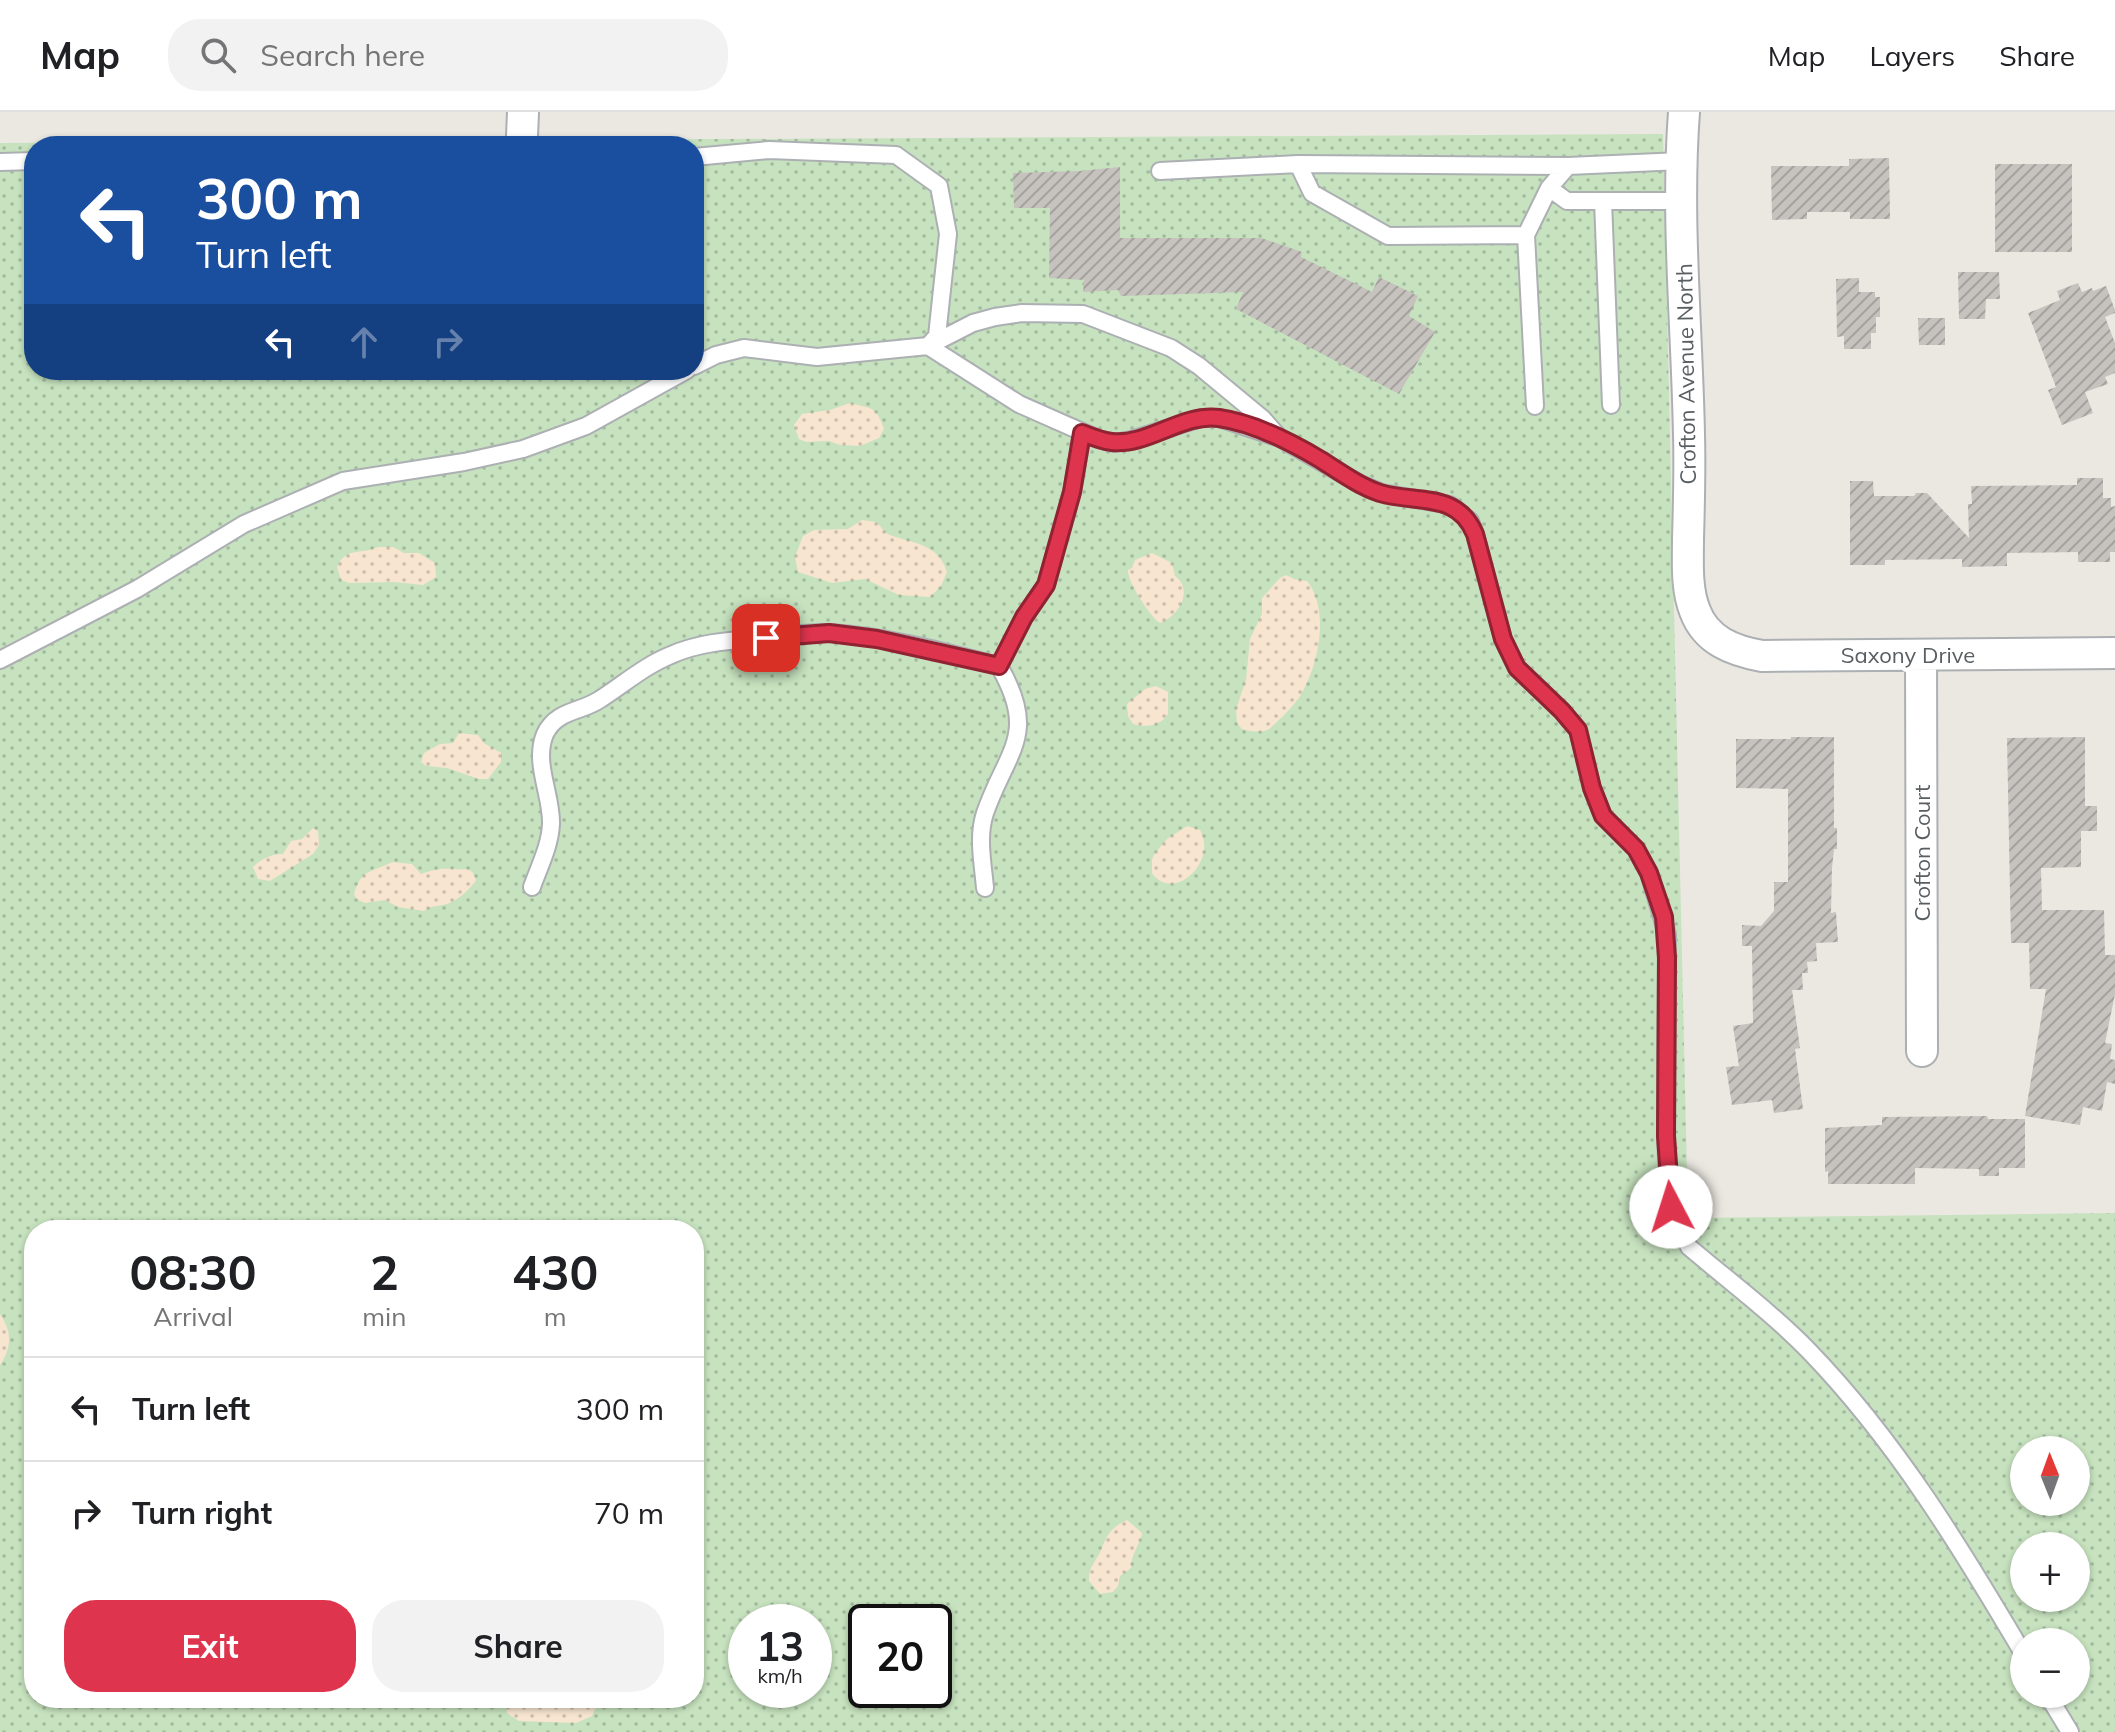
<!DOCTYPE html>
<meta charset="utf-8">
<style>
body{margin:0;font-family:Mulish,sans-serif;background:#f2f2f2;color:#202124;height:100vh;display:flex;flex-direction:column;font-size:30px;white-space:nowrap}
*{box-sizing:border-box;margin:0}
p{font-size:26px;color:#757577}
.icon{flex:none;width:44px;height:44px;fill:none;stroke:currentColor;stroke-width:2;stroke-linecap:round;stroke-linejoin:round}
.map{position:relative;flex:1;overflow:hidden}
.drawer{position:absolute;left:24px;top:1108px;width:680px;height:488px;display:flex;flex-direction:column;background:#fff;border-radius:32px;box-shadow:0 2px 6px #0004}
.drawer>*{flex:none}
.top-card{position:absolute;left:24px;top:24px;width:680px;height:244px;border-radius:32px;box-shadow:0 2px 6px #0004;background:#1a4fa0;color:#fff;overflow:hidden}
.needle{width:52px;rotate:359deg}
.controls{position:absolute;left:2010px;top:1324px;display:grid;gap:16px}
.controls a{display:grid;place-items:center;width:80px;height:80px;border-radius:50%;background:#fff;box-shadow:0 2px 6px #0004;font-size:40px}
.speed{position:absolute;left:728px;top:1492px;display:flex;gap:16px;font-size:40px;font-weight:700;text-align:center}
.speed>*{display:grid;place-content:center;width:104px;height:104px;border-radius:50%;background:#fff;box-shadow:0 2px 6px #0004;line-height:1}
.speed small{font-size:20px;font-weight:400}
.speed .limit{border:4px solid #111;border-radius:12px;background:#fff;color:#111}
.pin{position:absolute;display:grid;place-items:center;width:68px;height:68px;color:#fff;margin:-34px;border-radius:16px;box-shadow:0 4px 12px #0006}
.me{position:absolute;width:88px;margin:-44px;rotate:355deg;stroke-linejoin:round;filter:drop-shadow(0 0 6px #0008)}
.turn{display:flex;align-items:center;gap:28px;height:168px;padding:0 40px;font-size:36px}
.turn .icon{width:104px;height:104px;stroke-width:2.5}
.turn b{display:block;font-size:56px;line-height:68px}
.lanes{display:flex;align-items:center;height:76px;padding:0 40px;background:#0003;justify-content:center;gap:40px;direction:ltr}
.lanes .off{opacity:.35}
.eta{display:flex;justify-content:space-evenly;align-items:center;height:136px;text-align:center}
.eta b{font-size:48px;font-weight:700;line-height:56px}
.cta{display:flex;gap:16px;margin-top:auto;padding:16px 40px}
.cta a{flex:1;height:92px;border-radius:32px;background:#de344d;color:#fff;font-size:32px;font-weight:700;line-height:92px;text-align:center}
.cta a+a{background:#f2f2f2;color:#202124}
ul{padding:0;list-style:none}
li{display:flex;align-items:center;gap:24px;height:104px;padding:0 40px;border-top:2px solid #e0e0e0}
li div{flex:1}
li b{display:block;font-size:30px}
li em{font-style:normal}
header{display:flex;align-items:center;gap:48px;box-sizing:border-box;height:112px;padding:0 40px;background:#fff;border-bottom:2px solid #e0e0e0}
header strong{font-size:38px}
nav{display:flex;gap:44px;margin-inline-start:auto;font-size:28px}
.search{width:560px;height:72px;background:#f2f2f2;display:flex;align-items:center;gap:20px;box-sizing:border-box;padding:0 28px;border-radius:32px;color:#757577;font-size:30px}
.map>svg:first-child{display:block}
</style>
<header>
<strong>Map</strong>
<div class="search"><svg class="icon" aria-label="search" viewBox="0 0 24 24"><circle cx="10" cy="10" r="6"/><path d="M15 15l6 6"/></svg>Search here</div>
<nav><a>Map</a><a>Layers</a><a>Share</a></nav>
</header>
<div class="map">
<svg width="2115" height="1620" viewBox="0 0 2115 1620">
<defs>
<pattern id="green-dots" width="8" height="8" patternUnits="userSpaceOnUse" patternTransform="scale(2)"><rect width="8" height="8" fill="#c6e2be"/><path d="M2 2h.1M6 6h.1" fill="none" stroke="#a4ba9e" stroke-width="1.8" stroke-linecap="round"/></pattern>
<pattern id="sand-dots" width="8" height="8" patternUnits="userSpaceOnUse" patternTransform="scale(2)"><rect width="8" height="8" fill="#f7e5d0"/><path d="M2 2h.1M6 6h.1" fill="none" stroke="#cbbdac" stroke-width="1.8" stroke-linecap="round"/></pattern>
<pattern id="building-hatch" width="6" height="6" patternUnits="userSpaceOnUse" patternTransform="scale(2)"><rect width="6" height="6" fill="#c6c2be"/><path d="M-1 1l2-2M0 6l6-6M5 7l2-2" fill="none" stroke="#a4a19e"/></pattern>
</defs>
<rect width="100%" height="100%" fill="#ebe7e1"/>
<path fill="url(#green-dots)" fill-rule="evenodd" d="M1663,22L1688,1106L2115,1101V1620H0V31ZM34,34H694V258H34ZM34,1118H694V1586H34ZM2024,1338H2076V1390H2024ZM2024,1434H2076V1486H2024ZM746,1510H814V1578H746ZM866,1510H934V1578H866ZM2024,1530H2076V1582H2024Z"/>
<path fill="url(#sand-dots)" d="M850,291C871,297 876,293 884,317L879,326L860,334L840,333L829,329L806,330L799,327L794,313L802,302L830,298Z
M862,408L876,410C881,414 884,421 890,423C912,431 939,432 947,460L941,474L930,485L899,483L865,467L832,471L798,460L795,445L803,424L814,418L848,417Z
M378,435H393L404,441H419L435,451L436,465L423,473L394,470L349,471L341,468L337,455C346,434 362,443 378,435Z
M1152,441L1172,451L1175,464C1194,478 1179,504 1160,511C1151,506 1127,469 1128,458L1132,456L1135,448Z
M1286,463L1294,467L1307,469C1331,498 1318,558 1298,587C1293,594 1287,600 1281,606C1277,609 1272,616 1267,618C1260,621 1249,619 1242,617L1237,611L1236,597L1246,568L1250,527L1262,502V486L1280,466Z
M1156,574L1168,580V602C1160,614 1147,616 1133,612L1128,604L1127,592L1145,577Z
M459,621L478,623L484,631L501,641V650L488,667H479L447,656L426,654L421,650L424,641L440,632L453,631Z
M1187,714L1200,718C1218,749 1174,792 1152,761V747L1155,741L1167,727Z
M313,716L318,719L319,733L313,742L270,769L258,767L253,755C259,748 273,741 283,742L291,729L302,727Z
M392,750L412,752L421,762C434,757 443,756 455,757C467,758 472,754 476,768C470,778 455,791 443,793C434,795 432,793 424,799L398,795L385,788L365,791L356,787L354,782C362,756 371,761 392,750Z
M0,1202C12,1220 12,1235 0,1253Z
M1127,1408L1142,1421C1139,1435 1131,1442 1131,1456L1120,1464L1118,1474L1113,1480L1100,1482L1089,1469C1088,1455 1096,1450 1101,1438C1107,1423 1111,1415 1127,1408Z
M524,1586H600L592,1604L576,1611L519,1609L507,1601L506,1594Z"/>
<path fill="url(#building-hatch)" d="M1889,46L1890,107H1850V100H1807V107L1772,108L1771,54H1849V47Z
M1995,52H2072V140H1995Z
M1120,55V126H1261L1302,140L1301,145L1372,180L1379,165L1418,184L1409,204L1435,220L1399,282L1236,197L1243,180L1121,184L1118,178L1083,180L1084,168L1049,166L1050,96H1014L1013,61L1080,59Z
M1958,160H1999L2000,187H1986L1985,207H1959Z
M1859,166V180H1875V185H1880V205H1876V221H1871V237H1844V224L1837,225L1836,167Z
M2078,171L2082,180L2092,176L2093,179L2106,174L2115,198V201L2105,205L2115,231V261L2105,265L2108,272L2085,280L2093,301L2062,313L2048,278L2056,275L2028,201L2060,188L2057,179Z
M1918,206H1945V233H1919Z
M2077,366H2103V386H2111V395L2115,394V440H2110V450H2078V440L2007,441V454L1962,455V447L1885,448V453H1850V369H1873L1874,384H1914L1916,381H1927L1969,426L1968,392H1972L1971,374L2077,373Z
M1791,625H1834V716H1837V737H1834L1832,756L1831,801L1836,800L1838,830L1816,831L1817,849L1807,850L1808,861H1802L1803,878H1792L1800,936L1795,937L1803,997L1774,1001L1772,988L1732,993L1726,955L1739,954L1733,914L1753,911L1752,834H1742V813L1761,814L1774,799V770H1788V677L1736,676V627H1791Z
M2085,625V694H2097V719H2081V755L2041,756L2042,798H2104L2105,843H2115V882L2105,931L2112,932L2110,947L2115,948V972L2107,970L2102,999L2083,995L2080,1013L2025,1004L2046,877H2030L2029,831H2011L2007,626Z
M1987,1004L1988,1007H2025V1056H1999V1064H1979V1057L1915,1056V1072H1828V1059L1825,1060V1016L1882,1013V1005Z"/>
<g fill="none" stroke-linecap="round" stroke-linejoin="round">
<g stroke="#acb0b3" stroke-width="20">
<path id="service" d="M694,45L769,38L896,43L939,74L948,122L937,224L928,234L973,211L995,205L1022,201L1083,202L1171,236L1199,254L1263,307L1277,323
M0,50L34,49
M1298,52L1312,81L1388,124L1526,123
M1160,59L1298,52L1568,54L1681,49
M1549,76L1567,89H1682
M1603,89L1611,293
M694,254L716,243L744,236L817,245L928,234L1019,292L1098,327L1114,331L1131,328L1201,306H1219L1280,326L1360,372L1382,381L1450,393L1470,409L1475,422L1503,527L1517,556L1562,599L1578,618L1592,676L1603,704L1636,737L1649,761L1667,822L1666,1024L1668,1069L1671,1095L1689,1135C1729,1169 1772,1201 1809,1239C1896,1329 1961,1436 2024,1543
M1535,294L1526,123L1549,76L1568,54
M0,548L137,477L244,412L343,369L464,350L523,337L586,314L687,258
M532,775C539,755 550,734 551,712C552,683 533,651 545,622C556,598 581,600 599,588C624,572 644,554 671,543C698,531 725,529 754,527C779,524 807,520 832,521C889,525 944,540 999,554L1024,505L1046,473L1072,380L1082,321
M985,776C983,752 977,725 985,701C1007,638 1039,623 999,554
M2047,1582L2070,1620"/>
</g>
<g stroke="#acb0b3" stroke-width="34">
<path id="minor" d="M1684,0C1676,107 1687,216 1689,323C1690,358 1689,392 1688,427C1688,450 1686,477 1695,499C1706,529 1734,539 1762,544L2115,541
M522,24L523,0
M1921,543L1922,939"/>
</g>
<use href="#service" stroke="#fff" stroke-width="16"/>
<use href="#minor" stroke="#fff" stroke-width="30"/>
</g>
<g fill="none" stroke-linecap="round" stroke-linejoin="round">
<g stroke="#902232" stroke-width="20">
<path id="route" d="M766,526L829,521L877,527L999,554L1024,505L1046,473L1072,380L1082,321C1092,325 1102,329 1112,330C1148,334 1182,301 1219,306C1254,311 1291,330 1321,348C1340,360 1359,374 1380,381C1417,392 1457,379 1475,422L1503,527L1517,556L1562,599L1578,618L1592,676L1603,704L1636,737L1649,761L1664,805L1667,846L1666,1024L1671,1095"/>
</g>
<use href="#route" stroke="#de344d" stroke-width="14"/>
</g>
<g text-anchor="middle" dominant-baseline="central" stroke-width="8" stroke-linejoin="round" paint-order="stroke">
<g font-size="22" fill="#595e61" stroke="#fff">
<text transform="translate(1686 262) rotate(-91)">Crofton Avenue North</text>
<text x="1908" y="543">Saxony Drive</text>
<text transform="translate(1922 741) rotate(-90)">Crofton Court</text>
</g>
</g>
</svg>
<div class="controls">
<a><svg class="needle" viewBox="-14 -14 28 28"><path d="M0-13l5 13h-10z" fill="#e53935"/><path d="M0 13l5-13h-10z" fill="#757577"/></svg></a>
<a>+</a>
<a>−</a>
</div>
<div class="speed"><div>13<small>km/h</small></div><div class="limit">20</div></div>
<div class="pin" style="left:766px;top:526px;background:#d93025"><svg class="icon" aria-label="arrive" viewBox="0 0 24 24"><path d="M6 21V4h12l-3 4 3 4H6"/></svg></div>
<svg class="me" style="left:1671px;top:1095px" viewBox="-20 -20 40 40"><circle r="19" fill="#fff"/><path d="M0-13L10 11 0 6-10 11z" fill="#de344d"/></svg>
<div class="top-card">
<div class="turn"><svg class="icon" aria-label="left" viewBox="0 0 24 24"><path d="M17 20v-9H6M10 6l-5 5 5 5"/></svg><div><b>300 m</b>Turn left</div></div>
<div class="lanes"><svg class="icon" aria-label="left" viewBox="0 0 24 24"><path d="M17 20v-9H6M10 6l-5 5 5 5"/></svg><svg class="icon off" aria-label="ahead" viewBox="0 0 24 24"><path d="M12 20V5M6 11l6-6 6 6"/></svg><svg class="icon off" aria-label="right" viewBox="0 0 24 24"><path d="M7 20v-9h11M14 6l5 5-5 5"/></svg></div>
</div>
<section class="drawer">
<div class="eta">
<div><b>08:30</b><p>Arrival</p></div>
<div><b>2</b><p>min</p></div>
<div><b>430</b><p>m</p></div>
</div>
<ul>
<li><svg class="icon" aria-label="left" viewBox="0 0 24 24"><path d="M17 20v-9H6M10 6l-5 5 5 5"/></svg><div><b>Turn left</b></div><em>300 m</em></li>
<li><svg class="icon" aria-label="right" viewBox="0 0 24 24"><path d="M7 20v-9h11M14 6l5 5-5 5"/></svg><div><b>Turn right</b></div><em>70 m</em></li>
</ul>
<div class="cta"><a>Exit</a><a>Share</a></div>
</section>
</div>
